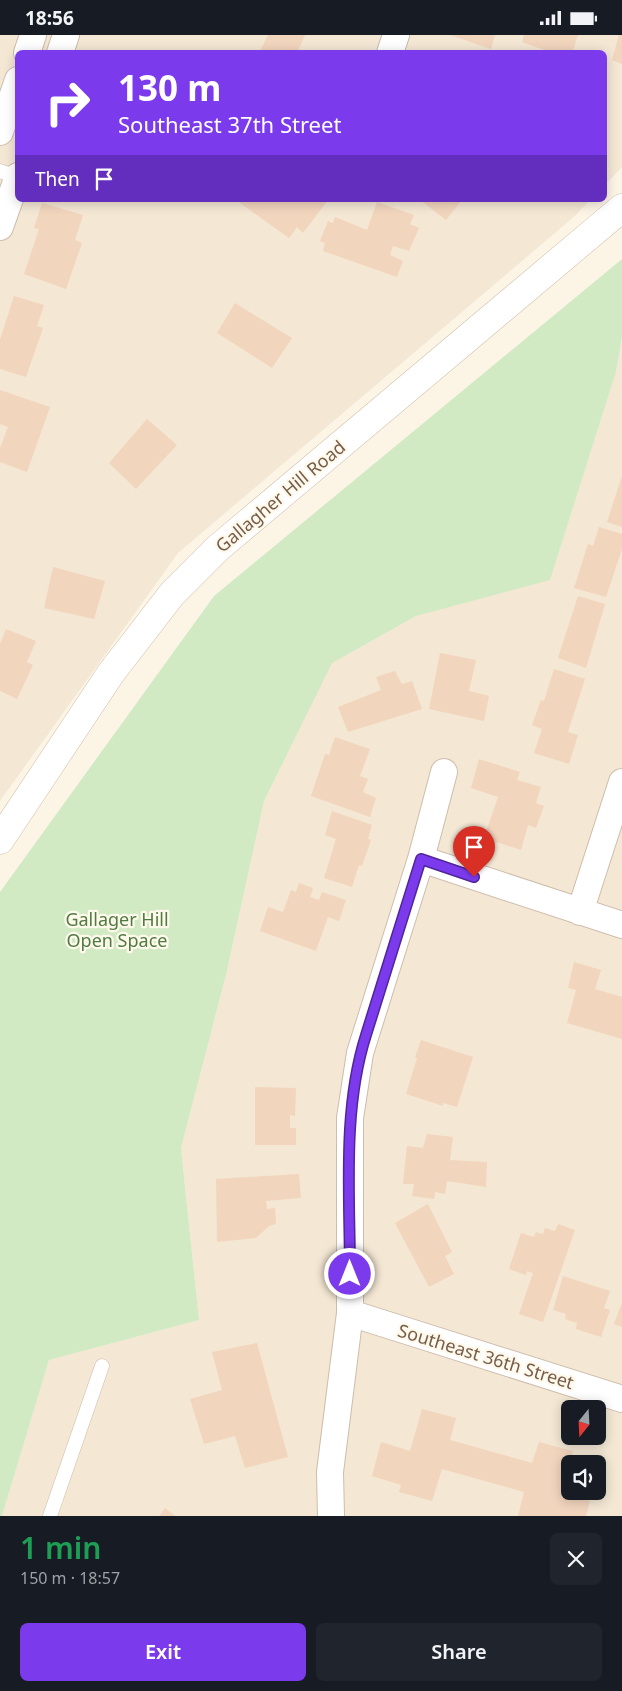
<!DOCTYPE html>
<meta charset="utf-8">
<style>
body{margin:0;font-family:"Noto Sans",sans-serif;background:#20242c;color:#f1f3f6;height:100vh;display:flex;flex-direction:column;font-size:19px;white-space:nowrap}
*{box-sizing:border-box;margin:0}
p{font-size:16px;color:#9ea1a6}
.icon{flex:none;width:28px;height:28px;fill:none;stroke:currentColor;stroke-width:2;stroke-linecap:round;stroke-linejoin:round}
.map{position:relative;height:1481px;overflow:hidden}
.sheet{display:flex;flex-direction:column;background:#171b24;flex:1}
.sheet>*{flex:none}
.hud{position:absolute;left:15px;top:15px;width:592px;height:152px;border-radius:8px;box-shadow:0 2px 12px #0003;background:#7c3aed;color:#fff;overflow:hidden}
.needle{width:32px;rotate:198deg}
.controls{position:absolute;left:561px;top:1365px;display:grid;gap:10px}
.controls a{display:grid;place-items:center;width:45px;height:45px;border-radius:8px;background:#171b24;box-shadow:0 2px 12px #0003;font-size:25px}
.pin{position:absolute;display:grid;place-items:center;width:42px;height:42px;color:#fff;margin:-51px -21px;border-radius:50% 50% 50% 0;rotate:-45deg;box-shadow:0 0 5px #0007}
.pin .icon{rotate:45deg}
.me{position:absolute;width:55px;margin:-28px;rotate:0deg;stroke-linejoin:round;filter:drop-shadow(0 0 4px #0008)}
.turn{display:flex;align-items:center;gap:18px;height:105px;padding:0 20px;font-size:22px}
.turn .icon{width:65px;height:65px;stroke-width:2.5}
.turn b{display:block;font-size:35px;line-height:42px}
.then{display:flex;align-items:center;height:48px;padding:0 20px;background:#0003;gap:10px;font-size:19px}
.round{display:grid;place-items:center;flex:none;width:52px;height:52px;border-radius:8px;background:#20242c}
.summary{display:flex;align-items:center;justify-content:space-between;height:85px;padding:0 20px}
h1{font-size:30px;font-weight:600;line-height:38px;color:#1e9e55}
.action{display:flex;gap:10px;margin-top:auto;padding:10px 20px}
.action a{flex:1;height:58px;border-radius:8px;background:#7c3aed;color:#fff;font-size:20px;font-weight:600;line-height:58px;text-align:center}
.action a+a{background:#20242c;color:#f1f3f6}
.status{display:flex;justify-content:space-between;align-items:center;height:35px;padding:0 25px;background:#171b24;direction:ltr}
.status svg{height:14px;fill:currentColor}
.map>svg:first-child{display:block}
</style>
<div class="status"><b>18:56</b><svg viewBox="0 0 49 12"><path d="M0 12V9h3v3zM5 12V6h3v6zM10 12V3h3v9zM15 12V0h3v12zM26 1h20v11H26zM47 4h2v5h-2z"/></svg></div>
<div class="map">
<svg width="622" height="1481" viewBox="0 0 622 1481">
<rect width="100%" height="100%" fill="#fcf5e6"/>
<path fill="#f4e7d4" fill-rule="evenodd" d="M0,0H622V132L605,150V18H18V165H590L575,181L178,518L0,766Z
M622,301V1481H2L49,1325L199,1285L181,1113L226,940L264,766L331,628L416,581L550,544L616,337ZM570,1374H598V1401H570ZM570,1429H598V1456H570Z"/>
<path fill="#d1eac4" d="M622,224V301L616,337L550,545L416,581L332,628L264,766L226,940L181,1113L199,1285L49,1325L2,1481H0V857L214,561Z"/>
<path fill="#f2d5bd" d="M268,0H305L297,18H259Z
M450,0H495L491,14Z
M524,0H578L572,18H543L544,15L522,7Z
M619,0H622V29L612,25Z
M242,165H328L303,198L297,192L289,203L240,168Z
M420,165H462L446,185Z
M377,167L414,180L410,189L419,193L409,216L393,211L390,220L403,226L397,242L323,216L325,208L320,206L328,186L333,188L335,182L367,195Z
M42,168L83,180L75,205L82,208L66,254L24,239L39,194L34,193Z
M14,261L44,270L37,291L43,293L26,342L0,334V305Z
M235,268L292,303L272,333L217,298Z
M0,355L50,372L27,437L0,427V413L8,392L0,389Z
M147,384L177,410L136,454L109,428Z
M622,441V492L607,487Z
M599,492L622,499V514L606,562L574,553L588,509L593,511Z
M53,532L105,546L94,584L44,573Z
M578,561L605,569L586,633L558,623Z
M6,594L36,606L27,627L33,630L17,664L0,656V609Z
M440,618L476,625L469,656L489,661L484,686L429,674Z
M554,634L585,644L568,697L578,700L569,729L534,718L542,694L532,690L541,665L544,666Z
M395,636L402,649L412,646L422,674L348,697L338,672L381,655L376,642Z
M335,702L370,714L360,741L368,744L363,757L376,763L370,782L311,761L325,719L329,720Z
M479,724L520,737L517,745L541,752L536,768L544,771L536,793L528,790L521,815L484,803L498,762L471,753Z
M332,776L372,790L368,804L371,805L362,831L359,830L352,852L324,843L336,804L325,800Z
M299,848L313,853L310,862L319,865L322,857L346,865L339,886L328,882L316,916L260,896L268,872L283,877L291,855L296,857Z
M574,927L601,935L595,954L622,962V1004L567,988L576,955L568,953Z
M421,1005L473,1022L457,1072L443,1068V1071L406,1059L417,1023L415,1022Z
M255,1052L296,1053L295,1081L290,1080V1093H296V1110H255Z
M427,1099L453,1102L450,1125L487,1127L486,1152L447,1146L445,1159L435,1157L434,1164L412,1161L414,1149H403L407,1111L423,1113Z
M299,1139L301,1163L266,1166L267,1174L275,1173L276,1189L269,1191L256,1203L217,1207L216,1144Z
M428,1169L452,1217L445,1221L454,1239L429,1252L395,1188Z
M558,1189L575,1195L543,1287L519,1279L533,1238L527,1236L526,1240L509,1234L521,1198L534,1202L536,1197L543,1199L545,1193L555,1196Z
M563,1241L610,1256L604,1273L610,1275L601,1302L576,1294L577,1288L565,1284L566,1279L553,1275Z
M622,1268V1292L614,1289Z
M257,1308L288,1422L245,1433L235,1401L204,1409L190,1364L222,1355L212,1317Z
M422,1374L456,1383L450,1405L532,1428L539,1407L573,1416L561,1458L590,1466L586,1481H518L524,1457L442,1434L432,1466L399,1457L401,1450L372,1441L381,1407L410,1416Z
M165,1473L175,1481H159Z"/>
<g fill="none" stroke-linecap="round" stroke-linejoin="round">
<g stroke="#cebdac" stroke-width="15">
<path id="lane" d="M0,136L17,142
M50,1481L102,1331"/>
</g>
<g stroke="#cebdac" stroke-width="28">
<path id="street" d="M27,18L33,0
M60,18L66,0
M390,18L396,0
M0,97L18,45
M0,192L18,141
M421,824L622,890
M580,877L622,747
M350,1278L622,1364
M331,1481L330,1437L350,1278V1083L360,1018L421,824L444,737"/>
</g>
<g stroke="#d1bea9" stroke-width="29">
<path id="secondary" d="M0,805L111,638L172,559L218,513L622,173"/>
</g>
<use href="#lane" stroke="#fff" stroke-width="14"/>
<use href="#street" stroke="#fff" stroke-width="26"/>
<use href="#secondary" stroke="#fff" stroke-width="28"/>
</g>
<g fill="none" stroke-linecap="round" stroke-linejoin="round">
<g stroke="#51269a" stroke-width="12">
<path id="route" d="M350,1239C350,1161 342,1075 366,1000L421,824L474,842"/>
</g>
<use href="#route" stroke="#7c3aed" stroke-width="9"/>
</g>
<g text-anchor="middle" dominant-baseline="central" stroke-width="4.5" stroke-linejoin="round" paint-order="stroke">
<g font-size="18" fill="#765d4a" stroke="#fff9ec">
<text transform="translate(280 461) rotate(-40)">Gallagher Hill Road</text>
<text transform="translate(486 1321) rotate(17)">Southeast 36th Street</text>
</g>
<g font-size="18" fill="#4f7c42" stroke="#fff9ec">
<text x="117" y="884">Gallager Hill<tspan x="117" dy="21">Open Space</tspan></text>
</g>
</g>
</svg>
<div class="controls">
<a><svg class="needle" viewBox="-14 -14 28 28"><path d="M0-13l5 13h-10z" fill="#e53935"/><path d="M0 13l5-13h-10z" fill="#9ea1a6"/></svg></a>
<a><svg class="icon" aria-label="sound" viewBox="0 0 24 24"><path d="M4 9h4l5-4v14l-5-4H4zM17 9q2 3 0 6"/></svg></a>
</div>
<div class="pin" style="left:474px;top:842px;background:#d93025"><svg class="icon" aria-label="arrive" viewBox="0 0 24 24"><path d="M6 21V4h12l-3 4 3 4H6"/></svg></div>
<svg class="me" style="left:350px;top:1239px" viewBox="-20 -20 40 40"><circle r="17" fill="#7c3aed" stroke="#fff" stroke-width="3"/><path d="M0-11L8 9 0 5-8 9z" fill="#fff"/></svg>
<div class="hud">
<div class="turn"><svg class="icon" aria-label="right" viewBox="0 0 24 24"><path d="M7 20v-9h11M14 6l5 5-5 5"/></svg><div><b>130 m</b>Southeast 37th Street</div></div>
<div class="then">Then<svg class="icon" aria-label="arrive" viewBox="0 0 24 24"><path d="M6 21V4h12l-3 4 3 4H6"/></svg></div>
</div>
</div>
<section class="sheet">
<div class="summary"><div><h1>1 min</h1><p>150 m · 18:57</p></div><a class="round"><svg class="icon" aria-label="close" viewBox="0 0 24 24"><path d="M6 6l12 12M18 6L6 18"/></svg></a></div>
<div class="action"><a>Exit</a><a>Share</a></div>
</section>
